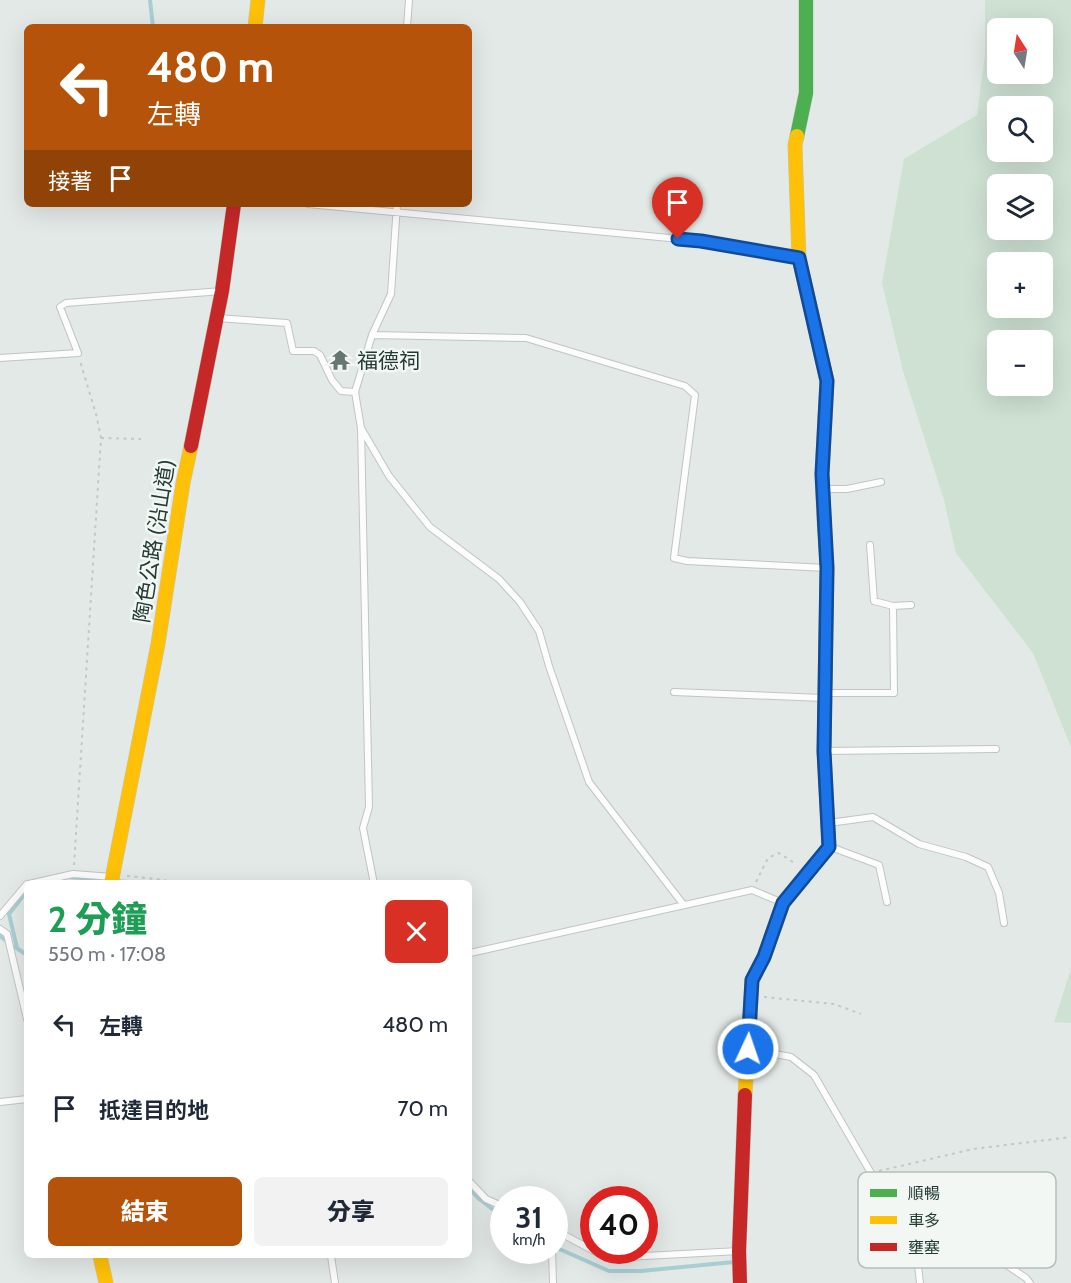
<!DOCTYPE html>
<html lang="zh-TW">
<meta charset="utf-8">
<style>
body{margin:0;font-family:Cabin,"Noto Sans TC",sans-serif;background:#f2f2f3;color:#1f2937;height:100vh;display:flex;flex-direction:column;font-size:22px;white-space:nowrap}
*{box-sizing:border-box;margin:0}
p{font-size:20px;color:#747a83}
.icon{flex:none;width:33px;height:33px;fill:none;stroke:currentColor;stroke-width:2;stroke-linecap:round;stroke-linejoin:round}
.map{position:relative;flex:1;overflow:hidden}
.details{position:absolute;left:24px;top:880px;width:448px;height:378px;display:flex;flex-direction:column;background:#fff;border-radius:9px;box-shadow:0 6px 24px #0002}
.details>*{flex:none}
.top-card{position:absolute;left:24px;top:24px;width:448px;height:183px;border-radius:9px;box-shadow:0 6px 24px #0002;background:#b45309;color:#fff;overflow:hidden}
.needle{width:39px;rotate:348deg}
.fabs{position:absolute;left:987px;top:18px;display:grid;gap:12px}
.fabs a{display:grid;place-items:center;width:66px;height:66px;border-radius:9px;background:#fff;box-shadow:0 6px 24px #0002;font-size:30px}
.speed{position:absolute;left:490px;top:1186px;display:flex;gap:12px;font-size:30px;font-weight:700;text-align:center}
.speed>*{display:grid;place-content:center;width:78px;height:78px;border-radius:50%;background:#fff;box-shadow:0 6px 24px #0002;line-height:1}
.speed small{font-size:15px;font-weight:400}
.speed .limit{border:9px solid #d22;background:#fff;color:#111}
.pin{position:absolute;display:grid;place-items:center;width:51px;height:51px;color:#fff;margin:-62px -26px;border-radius:50% 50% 50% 0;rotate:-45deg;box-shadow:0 0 6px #0007}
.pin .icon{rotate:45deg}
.me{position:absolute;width:66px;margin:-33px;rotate:3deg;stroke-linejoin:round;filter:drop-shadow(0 0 4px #0008)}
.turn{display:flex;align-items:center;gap:21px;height:126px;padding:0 24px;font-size:27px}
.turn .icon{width:78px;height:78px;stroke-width:2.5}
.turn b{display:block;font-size:42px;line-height:51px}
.then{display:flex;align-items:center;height:57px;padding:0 24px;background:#0003;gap:12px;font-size:22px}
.round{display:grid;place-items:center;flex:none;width:63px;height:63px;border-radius:9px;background:#f2f2f3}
.head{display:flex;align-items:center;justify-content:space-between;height:102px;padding:0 24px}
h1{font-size:36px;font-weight:800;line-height:45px;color:#1e9e55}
.button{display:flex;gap:12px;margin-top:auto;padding:12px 24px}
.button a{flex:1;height:69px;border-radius:9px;background:#b45309;color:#fff;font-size:24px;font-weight:800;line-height:69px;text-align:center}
.button a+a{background:#f2f2f3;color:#1f2937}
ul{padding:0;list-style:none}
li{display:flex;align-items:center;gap:18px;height:84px;padding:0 24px}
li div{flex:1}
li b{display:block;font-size:22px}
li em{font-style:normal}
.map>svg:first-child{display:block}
</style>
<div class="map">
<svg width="1071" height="1283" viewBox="0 0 1071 1283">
<rect width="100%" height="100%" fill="#e3e9e6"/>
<path fill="#cee1d3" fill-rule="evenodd" d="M985,0H1071V747L1033,653L956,553L944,500L903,371L882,283L904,159L977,115L985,54ZM998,28H1042V74H998ZM998,106H1042V152H998ZM998,184H1042V230H998ZM998,262H1042V308H998ZM998,340H1042V386H998Z
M1071,969V1023L1054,1022Z"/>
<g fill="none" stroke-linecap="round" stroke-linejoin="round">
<path stroke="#a8ced3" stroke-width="4" d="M150,0L153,27
M68,877L108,880
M116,881L151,884
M47,884L58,880
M0,936L9,943
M15,947L27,955
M17,948L9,914L27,891
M470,1189L478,1198L504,1218
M555,1247L609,1271H641L734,1262"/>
<g stroke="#c0c5c3" stroke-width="8">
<path id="lane" d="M407,27L409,0
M308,204L701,241L799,258
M217,318L287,323L293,351H314L320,355L332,380L341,391L355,392
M372,335L526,338L685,386L695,395L674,558L687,561L826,568
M0,358L78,353L60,307L66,303L222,291
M361,428L389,476L430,527L499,579L520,602L539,631L549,666L589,782L683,904
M825,489H847L881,482
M893,606L911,605
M674,692L823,698
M825,693H894L893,606L874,601L870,545
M825,751L996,749
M829,823L873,817L919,844L966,857L988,867L999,893L1004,923
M831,847L879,865L887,902
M29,884L73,874L112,877
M374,884L363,828L369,807L361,428L355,392L372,335L391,294L397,204
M0,916L27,884
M0,929L7,934L27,1019
M470,953L752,890L783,903
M749,1049L791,1057L814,1075L871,1173L888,1194L919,1203L951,1228L1026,1278L1030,1283
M0,1102L27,1099
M470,1182L486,1199L504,1207
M555,1230L594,1251
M896,1238L924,1256
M552,1251L553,1283
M595,1251L607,1258L739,1251
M331,1256L335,1283
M920,1283L918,1266L924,1256L951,1228"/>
</g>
<g stroke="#c0c6c3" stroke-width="15">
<path id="fast" d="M797,136L806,93V0
M805,876L829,847L824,751L827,568L824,520"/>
</g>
<g stroke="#c0c6c3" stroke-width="15">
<path id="slow" d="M255,27L258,0
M797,136L795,145L799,258L827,381L822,474L824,520
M111,884L158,644L183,483L191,446
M745,1095L752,980L764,957L783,903L805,876
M100,1256L106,1283"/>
</g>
<g stroke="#c0c6c3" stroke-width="15">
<path id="jam" d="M191,446L222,291L234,204
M740,1283L739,1251L745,1095"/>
</g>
<path stroke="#c0c9c5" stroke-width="2" stroke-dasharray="3 4.5" stroke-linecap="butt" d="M101,438L141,439
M74,865L101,438L96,414L80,361
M127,876L165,880L171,884
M756,882L768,858L779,853L793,862
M764,997L834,1004L861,1014
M879,1171L973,1149L1071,1137"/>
<use href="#lane" stroke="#fbfcfb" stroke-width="6"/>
<use href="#fast" stroke="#4caf50" stroke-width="14"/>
<use href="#slow" stroke="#ffc107" stroke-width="14"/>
<use href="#jam" stroke="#c62828" stroke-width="14"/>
</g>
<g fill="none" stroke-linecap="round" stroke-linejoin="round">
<g stroke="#114b97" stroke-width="15">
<path id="route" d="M678,239L701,241L799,258L827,381L822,474L827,568L824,751L829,847L783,903L764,957L752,980L748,1049"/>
</g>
<use href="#route" stroke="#1a73e8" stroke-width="10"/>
</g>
<defs>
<g id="temple-bare" transform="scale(1.62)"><path d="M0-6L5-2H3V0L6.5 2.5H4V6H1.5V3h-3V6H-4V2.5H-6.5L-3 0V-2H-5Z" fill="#667772" stroke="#f2f7f4" stroke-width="2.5" paint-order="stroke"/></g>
</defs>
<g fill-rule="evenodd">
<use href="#temple-bare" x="340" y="360"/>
</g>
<g text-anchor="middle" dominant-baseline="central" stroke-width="5" stroke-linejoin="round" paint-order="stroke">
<g font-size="21" fill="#233a34" stroke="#f2f7f4" text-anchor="start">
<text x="357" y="360">福德祠</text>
</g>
<g font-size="21" fill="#233a34" stroke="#f2f7f4">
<text transform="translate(154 541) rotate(-81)">陶色公路 (沿山道)</text>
</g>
</g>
<rect x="858" y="1172" width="198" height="96" rx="9" fill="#f2f7f4" stroke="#b4beba" stroke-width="1.5"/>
<rect x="870" y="1189" width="27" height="8" fill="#4caf50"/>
<rect x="870" y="1216" width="27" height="8" fill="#ffc107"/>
<rect x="870" y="1243" width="27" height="8" fill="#c62828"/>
<g font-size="16" fill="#233a34">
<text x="908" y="1199">順暢</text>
<text x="908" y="1226">車多</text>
<text x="908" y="1253">壅塞</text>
</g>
</svg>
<div class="fabs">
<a><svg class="needle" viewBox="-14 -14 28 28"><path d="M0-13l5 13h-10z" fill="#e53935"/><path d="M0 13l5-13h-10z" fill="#747a83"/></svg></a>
<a><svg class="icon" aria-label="search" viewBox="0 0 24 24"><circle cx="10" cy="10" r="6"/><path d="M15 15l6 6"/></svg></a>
<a><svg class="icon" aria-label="layers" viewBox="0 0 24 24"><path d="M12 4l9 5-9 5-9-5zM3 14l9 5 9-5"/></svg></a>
<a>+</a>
<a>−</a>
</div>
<div class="speed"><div>31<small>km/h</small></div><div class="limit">40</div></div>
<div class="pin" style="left:678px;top:239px;background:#d93025"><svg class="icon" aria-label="arrive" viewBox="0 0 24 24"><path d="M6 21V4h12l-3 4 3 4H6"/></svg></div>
<svg class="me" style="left:748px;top:1049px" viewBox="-20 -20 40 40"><circle r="17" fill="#1a73e8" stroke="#fff" stroke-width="3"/><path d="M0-11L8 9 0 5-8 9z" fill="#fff"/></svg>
<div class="top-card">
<div class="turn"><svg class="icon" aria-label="left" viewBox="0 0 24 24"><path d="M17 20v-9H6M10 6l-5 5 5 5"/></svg><div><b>480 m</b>左轉</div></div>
<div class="then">接著<svg class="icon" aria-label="arrive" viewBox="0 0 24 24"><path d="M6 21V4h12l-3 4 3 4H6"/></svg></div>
</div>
<section class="details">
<div class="head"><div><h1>2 分鐘</h1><p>550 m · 17:08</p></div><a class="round" style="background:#d93025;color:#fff"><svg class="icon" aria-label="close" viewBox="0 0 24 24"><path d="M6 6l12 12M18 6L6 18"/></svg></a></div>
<ul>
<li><svg class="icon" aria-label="left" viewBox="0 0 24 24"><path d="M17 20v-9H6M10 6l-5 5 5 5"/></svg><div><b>左轉</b></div><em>480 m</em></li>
<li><svg class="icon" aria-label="arrive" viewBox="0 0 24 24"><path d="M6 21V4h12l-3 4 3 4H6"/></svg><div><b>抵達目的地</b></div><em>70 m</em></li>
</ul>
<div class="button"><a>結束</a><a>分享</a></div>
</section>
</div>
